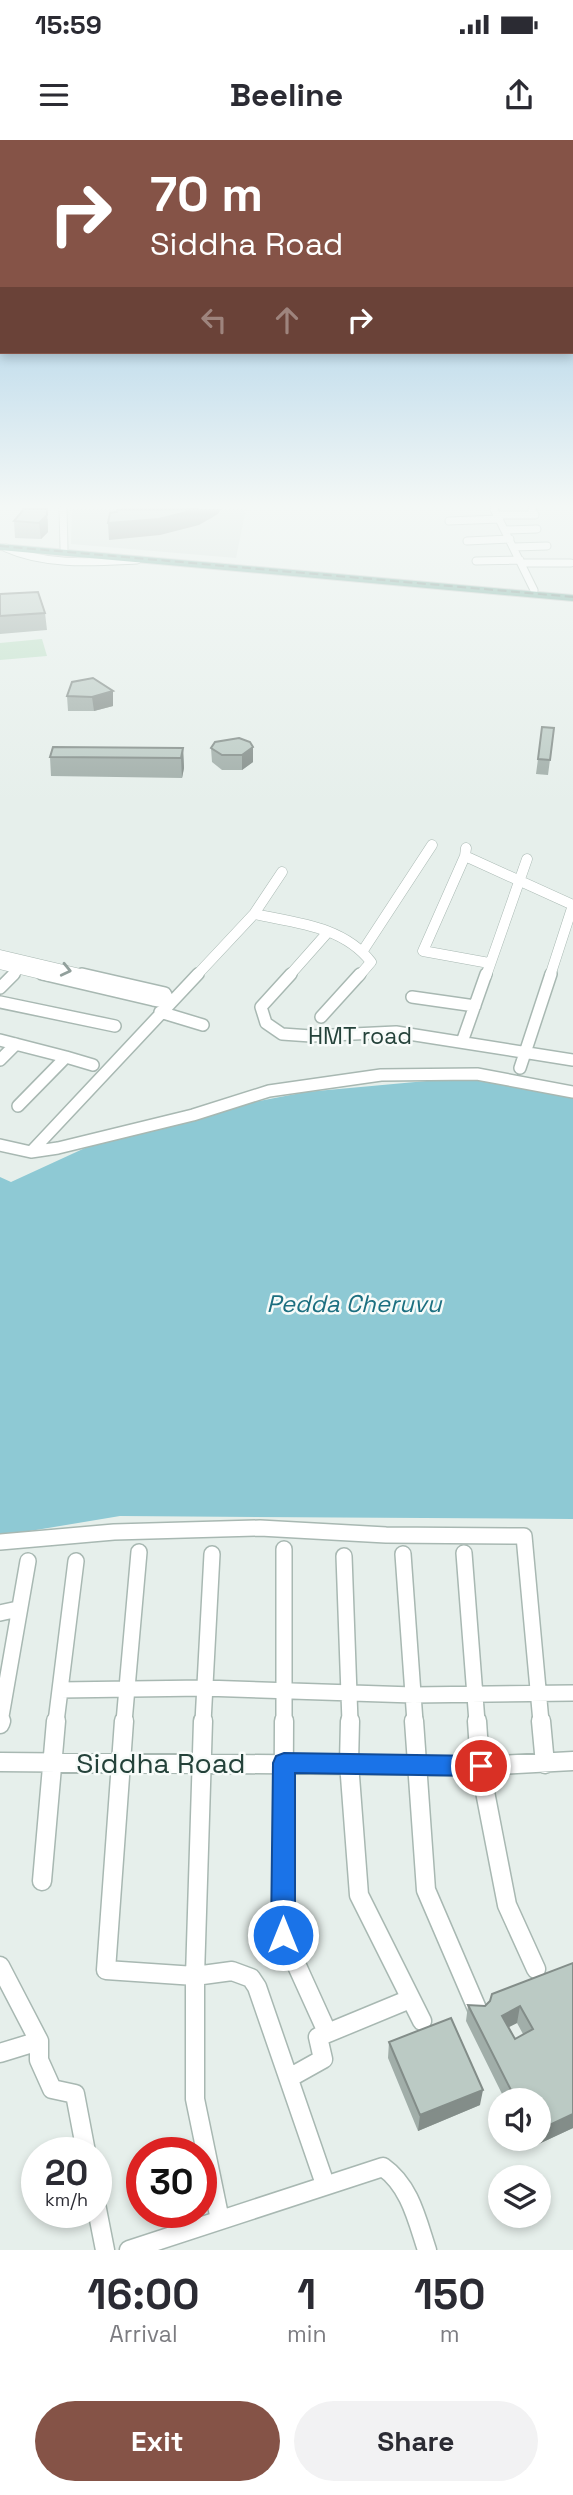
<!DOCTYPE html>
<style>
body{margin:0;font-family:"Space Grotesk",sans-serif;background:#f2f2f3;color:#2b2b33;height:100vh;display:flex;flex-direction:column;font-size:26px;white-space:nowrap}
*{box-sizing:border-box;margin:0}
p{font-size:23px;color:#7c7c81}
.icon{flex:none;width:38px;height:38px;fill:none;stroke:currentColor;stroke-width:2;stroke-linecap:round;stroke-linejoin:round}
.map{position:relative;height:2110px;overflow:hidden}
.sheet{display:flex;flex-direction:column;background:#fff;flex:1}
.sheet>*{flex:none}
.guide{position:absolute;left:0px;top:0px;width:574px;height:214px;box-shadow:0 4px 10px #0003;background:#855347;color:#fff;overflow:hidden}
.controls{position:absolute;left:488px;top:1948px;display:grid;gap:14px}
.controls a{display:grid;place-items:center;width:63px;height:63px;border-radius:50%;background:#fff;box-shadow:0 4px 10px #0003;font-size:35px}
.speed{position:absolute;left:21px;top:1997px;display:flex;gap:14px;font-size:35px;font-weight:700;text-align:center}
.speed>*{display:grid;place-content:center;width:91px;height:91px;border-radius:50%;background:#fff;box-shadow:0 4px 10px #0003;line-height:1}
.speed small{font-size:18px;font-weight:400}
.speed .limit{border:10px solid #d22;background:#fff;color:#111}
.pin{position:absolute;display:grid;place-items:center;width:60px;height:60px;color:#fff;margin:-30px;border:4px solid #fff;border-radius:50%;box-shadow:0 2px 7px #0007}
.me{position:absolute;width:77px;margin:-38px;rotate:0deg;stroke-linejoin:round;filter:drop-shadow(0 0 5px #0008)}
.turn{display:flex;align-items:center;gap:24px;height:147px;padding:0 35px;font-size:32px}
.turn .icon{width:91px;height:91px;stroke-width:2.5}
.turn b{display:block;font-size:49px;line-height:60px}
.lanes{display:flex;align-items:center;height:66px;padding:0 35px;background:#0003;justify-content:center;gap:35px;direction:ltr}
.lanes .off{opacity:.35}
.eta{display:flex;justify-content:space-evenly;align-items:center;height:119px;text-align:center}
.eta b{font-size:42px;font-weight:600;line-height:49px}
.cta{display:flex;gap:14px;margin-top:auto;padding:14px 35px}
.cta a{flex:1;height:80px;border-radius:42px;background:#855347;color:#fff;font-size:28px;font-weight:600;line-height:80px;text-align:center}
.cta a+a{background:#f2f2f3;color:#2b2b33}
.status{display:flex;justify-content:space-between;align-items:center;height:49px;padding:0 35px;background:#fff;direction:ltr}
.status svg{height:19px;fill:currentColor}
header{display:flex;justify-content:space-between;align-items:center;height:91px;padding:0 35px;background:#fff;font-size:32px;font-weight:600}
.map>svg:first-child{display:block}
</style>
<div class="status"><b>15:59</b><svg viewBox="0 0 49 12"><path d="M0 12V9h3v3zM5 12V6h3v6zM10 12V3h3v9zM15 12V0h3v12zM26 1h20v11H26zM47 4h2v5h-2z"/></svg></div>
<header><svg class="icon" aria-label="menu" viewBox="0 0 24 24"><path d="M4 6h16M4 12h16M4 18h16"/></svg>Beeline<svg class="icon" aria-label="share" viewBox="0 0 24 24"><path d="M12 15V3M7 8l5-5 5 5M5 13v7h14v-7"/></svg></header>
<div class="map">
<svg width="573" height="2110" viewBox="0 0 573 2110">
<rect width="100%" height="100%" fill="#e6efeb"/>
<path fill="#d4dfda" d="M72,369H246L236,418L71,404Z"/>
<path fill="#bfe0c8" d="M42,499L47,516L0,520V503Z"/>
<path fill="#8ec9d4" d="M459,938L573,955V1379L120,1376L0,1396V1037L11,1042L85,1008L222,968L306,952Z"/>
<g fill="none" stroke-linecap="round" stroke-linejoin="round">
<g stroke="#a8b8b2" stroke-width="9">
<path id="minor-far4" d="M63,369L64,408
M494,369L534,450
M498,375H535L532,369
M449,381L499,379
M505,390L537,389
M467,401L510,399
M514,407L547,406
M6,408C46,426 94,422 137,420
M476,421L520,420
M521,423H571"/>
</g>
<g stroke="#a8b8b2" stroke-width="11">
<path id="minor-far3" d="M466,708L465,716L423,811L489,823
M465,716L573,765
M254,774C296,783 343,786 371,822L359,836
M364,809L432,705
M0,815L89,836
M0,824L49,836
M12,836L22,825
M196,836L254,774L282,732
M289,836L328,792
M486,836L527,719
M550,836L573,765"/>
</g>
<g stroke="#a8b8b2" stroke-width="14">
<path id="minor-far2" d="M42,834L153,860L159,861L167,857L165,853L82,834
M291,834L261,867L266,883L282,894L311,896L396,892L573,920
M0,848L14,834
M412,857L475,866
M0,862L115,886
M160,872L203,885
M321,877L360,834
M0,900L66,917L18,966
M462,902L486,834
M66,917L93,925
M0,920L16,904
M520,928L551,834
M0,1005L31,1012L58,1008L193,975L269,951L381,935L477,934L573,952
M31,1012L198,834"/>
</g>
<g stroke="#a8b8b2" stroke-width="18">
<path id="minor-far1" d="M0,1402L114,1392L260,1388L386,1395L524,1396L541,1582
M464,1413L477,1582
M403,1414L415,1582
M344,1416L350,1582
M0,1473L18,1469
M60,1550L204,1548L413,1555L573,1553
M0,1582L28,1421
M56,1582L76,1421
M124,1582L139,1412
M203,1582L212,1414
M284,1582V1409"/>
</g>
<g stroke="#a8b8b2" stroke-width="21">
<path id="minor" d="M124,1581L106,1830L195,1836L232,1831L251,1838L257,1847L325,2044
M203,1581L195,1836V1959L220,2080
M284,1581L283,1795L327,1892
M350,1581L349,1623L359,1755L422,1881
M414,1581L426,1750L478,1871
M477,1581L480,1626L507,1765L536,1829
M541,1581L545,1624
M0,1584L1,1581
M0,1622L480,1626L573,1621
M42,1741L56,1581
M0,1826L39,1901V1920L52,1949L75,1954L86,2012
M0,1913L39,1901
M289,1938L323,1919L318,1897L410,1859
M96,2064L105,2110
M129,2110L383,2027C410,2046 417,2080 427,2110"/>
</g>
<g stroke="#c2cac8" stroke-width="2">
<path id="major" d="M0,404L573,455V461L0,410Z"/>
</g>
<use href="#minor-far4" stroke="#fff" stroke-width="7"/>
<use href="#minor-far3" stroke="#fff" stroke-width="10"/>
<use href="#minor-far2" stroke="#fff" stroke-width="11"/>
<use href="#minor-far1" stroke="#fff" stroke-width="15"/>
<use href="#minor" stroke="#fff" stroke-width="18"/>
<use href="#major" fill="#6aa596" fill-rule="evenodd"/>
<path stroke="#5f7d75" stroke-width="2" stroke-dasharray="9 4.5" stroke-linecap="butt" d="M0,406L573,457"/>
</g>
<path fill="#a1aea9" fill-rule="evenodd" d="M48,379V392L41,399L15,398L14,381Z
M0,454L45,473L47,490L0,494Z
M72,542L113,566L94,571H68L67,556Z
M554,588L548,635L536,634L538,619Z
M239,598L253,622L242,630H222L212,622L211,608Z
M183,608L184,628L182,638L51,636L50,617Z
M573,1823V1988L530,2008L525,1998H539V1960H505L466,1881L468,1865L485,1866L490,1861L492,1854ZM517,1883L523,1894L515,1899L509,1887Z
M389,1902L480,1965L418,1991L388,1918Z"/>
<path fill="#838d89" d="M47,369L48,392L41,399L39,383Z
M198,369H221L218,374L199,385L160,395L109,400L108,383Z
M113,551V566L94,571L92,557Z
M253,607V622L242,630V615Z
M183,608L184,628L182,638L181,618Z
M520,1866L517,1883L499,1892L502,1876Z
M483,1950L480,1965L418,1991L420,1975Z
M573,1974V1988L530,2008L532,1998H539V1990Z"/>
<path fill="#bbcac4" stroke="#838d89" stroke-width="2" fill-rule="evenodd" d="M24,369H47V375L39,383L14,381Z
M198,369L159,379L108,383L110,373L117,372V370Z
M38,452L45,473L0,476V454Z
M93,538L113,551L92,557L67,556L72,542Z
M542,587L554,588L550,620L538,619Z
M239,598L250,602L253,607L242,615H222L211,608L215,602Z
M53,607L183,608L181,618L50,617Z
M573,1823V1974L539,1990V1960H516L468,1865L485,1866L490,1861L492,1854ZM520,1866L533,1889L515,1899L502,1876Z
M451,1878L483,1950L420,1975L389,1902Z"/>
<defs><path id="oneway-chevron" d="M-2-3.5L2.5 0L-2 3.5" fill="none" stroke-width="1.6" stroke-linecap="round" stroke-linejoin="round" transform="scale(1.75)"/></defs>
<use stroke="#92a09c" href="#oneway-chevron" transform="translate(66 830) rotate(13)"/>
<linearGradient id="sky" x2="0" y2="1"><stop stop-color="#84bce0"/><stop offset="0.55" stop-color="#f4f8f6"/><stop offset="1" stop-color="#f4f8f6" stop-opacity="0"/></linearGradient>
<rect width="573" height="665" fill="url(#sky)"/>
<path fill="#1a73e8" stroke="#114b97" stroke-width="2" d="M284,1613L481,1616L488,1619L492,1626L488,1633L481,1636L295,1633V1795L291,1803L283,1806L274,1803L271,1795L273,1623L276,1616Z"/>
<g text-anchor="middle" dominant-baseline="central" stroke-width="5" stroke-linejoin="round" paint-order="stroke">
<g font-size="23" fill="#24423a" stroke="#f7fbf9">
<text x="360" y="896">HMT road</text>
</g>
<g font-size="24" font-style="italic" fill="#1c6f80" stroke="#f7fbf9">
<text x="354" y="1163">Pedda Cheruvu</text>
</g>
<g font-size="28" fill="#24423a" stroke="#f7fbf9">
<text x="161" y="1623">Siddha Road</text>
</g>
</g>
</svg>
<div class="controls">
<a><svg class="icon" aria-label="sound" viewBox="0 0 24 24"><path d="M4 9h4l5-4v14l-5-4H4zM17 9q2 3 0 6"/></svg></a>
<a><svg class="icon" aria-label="layers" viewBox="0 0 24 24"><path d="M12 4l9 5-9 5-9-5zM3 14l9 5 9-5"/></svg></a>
</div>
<div class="speed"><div>20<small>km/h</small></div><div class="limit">30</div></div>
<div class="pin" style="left:481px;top:1626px;background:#d93025"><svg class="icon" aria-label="arrive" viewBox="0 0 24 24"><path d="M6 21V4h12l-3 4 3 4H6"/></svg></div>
<svg class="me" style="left:283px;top:1795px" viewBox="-20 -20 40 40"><circle r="17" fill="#1a73e8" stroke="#fff" stroke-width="3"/><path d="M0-11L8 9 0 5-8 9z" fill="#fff"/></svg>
<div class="guide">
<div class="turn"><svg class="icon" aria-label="right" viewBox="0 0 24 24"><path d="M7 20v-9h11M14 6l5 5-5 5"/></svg><div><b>70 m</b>Siddha Road</div></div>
<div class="lanes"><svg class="icon off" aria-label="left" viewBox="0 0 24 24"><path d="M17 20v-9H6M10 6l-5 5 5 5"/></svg><svg class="icon off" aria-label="ahead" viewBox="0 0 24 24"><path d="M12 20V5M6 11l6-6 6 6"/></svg><svg class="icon" aria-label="right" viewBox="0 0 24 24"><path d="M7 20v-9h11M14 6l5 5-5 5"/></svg></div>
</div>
</div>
<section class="sheet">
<div class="eta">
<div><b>16:00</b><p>Arrival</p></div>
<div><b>1</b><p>min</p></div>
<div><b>150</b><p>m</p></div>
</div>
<div class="cta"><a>Exit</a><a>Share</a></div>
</section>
